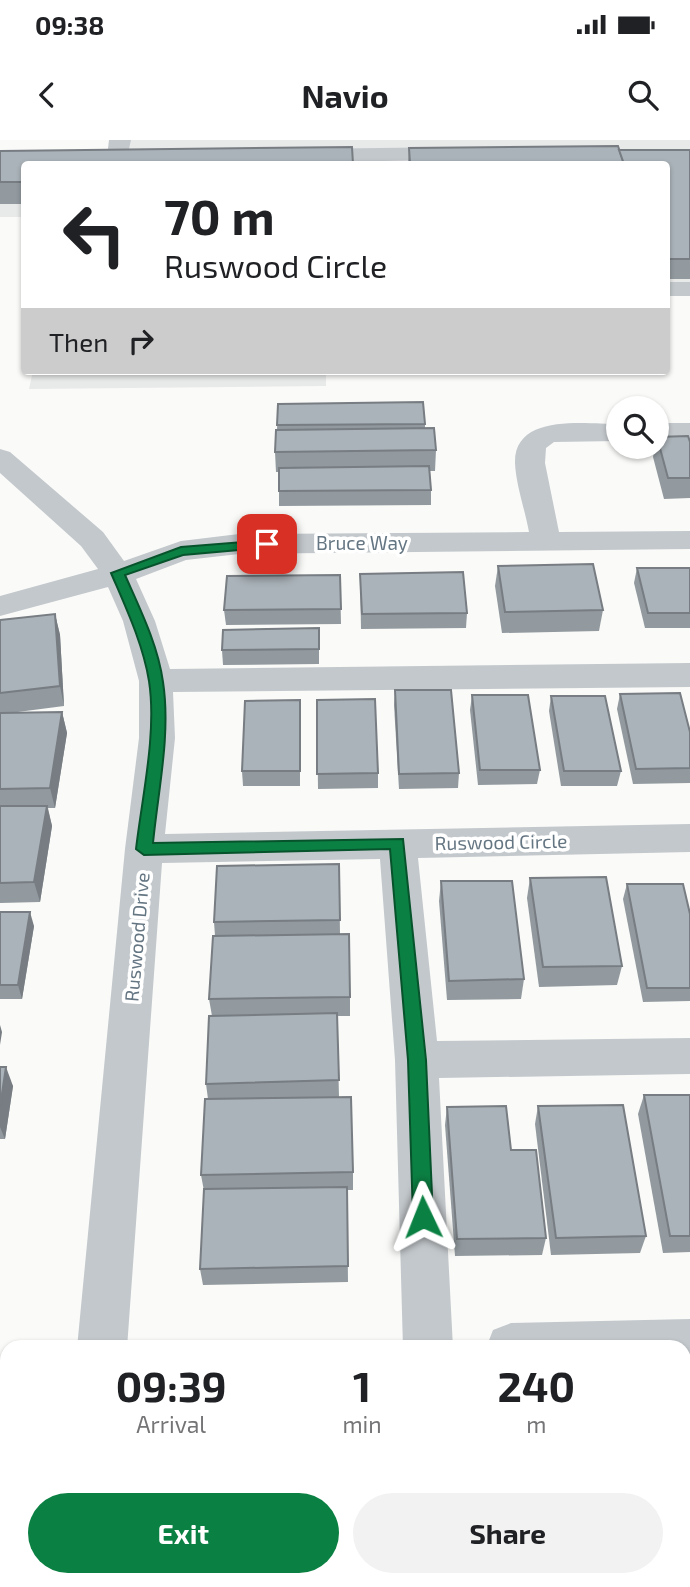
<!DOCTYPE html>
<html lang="en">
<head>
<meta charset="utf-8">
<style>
	body { margin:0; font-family:"Exo 2",sans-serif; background:#f2f2f2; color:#202124; height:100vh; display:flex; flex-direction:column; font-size:26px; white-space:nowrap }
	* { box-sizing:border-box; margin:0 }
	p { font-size:23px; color:#757577 }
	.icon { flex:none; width:38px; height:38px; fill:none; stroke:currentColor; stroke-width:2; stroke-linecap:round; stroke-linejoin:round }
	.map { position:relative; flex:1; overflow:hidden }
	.drawer { position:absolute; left:0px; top:1200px; width:691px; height:247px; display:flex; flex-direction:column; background:#fff; border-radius:21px 21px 0 0; box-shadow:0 2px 5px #0004 }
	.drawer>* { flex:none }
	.banner { position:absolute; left:21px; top:21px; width:649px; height:214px; border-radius:7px; box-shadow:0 2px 5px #0004; background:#fff; color:#202124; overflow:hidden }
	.controls { position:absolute; left:606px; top:256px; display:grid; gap:14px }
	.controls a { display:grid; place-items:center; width:63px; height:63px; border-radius:50%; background:#fff; box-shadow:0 2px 5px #0004; font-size:35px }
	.pin { position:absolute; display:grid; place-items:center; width:60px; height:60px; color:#fff; margin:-30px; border-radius:14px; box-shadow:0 4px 10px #0006 }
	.me { position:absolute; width:77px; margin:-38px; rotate:358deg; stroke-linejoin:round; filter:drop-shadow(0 0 5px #0008) }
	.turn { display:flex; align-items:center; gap:24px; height:147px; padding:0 28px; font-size:32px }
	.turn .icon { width:91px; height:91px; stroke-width:2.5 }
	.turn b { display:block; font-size:49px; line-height:60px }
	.then { display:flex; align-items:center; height:66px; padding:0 28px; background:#0003; gap:14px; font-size:26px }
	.eta { display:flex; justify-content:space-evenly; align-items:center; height:119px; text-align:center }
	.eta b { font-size:42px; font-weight:700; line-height:49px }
	.cta { display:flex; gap:14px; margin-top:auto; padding:14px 28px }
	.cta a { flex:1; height:80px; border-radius:42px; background:#0b8043; color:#fff; font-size:28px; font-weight:700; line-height:80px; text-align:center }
	.cta a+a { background:#f2f2f2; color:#202124 }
	.status { display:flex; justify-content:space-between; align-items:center; height:49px; padding:0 35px; background:#fff; direction:ltr }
	.status svg { height:19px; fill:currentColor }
	header { display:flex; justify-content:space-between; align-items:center; height:91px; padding:0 28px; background:#fff; font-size:32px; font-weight:700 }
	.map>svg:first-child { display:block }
</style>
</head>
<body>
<div class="status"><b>09:38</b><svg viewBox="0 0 49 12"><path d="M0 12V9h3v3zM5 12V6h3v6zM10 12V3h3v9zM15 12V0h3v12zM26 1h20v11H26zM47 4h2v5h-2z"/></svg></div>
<header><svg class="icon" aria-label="back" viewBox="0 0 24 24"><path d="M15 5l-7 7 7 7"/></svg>Navio<svg class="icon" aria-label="search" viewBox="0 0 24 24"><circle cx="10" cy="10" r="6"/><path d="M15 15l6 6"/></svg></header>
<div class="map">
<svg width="690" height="1447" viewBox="0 0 690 1447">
	<rect width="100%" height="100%" fill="#fafaf8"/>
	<!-- built -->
	<g fill="#e8e9e9">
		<path d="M126,0H690V155H667V24H24V77H0V17L123,16Z"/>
		<path d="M33,231H326V246L29,249Z"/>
	</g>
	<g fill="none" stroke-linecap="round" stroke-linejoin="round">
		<!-- minor -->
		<g fill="#c3c8cc" fill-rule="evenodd">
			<path d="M109,0H131L126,22H110L107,17Z"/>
			<path d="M460,7L468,9L471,14L468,19L300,23L292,21L289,16L292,11L300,9Z"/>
			<rect x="667" y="142" width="23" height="14"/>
			<path d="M656,283H690V299L656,300Z"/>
			<path d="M618,284V301L554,302L546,308L545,323L559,392L690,391V409L239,414L186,420L136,439L155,481L170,529L690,523V547L173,552L175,598L165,694L690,684V712L418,718L437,901L690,898V934L439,938L453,1208H403L395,920L380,719L162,723L127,1208H77L125,709L139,598V541L123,481L108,447L0,476V456L98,429L81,406L0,333V309L10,312L103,392L124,421L181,401L239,394L529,392C525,370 516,345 515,323C514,273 585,284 618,284Z"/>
			<path d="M690,1179V1229H684V1208H486L493,1190L511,1183Z"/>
			<path d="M46,1440H102L101,1447H45Z"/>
		</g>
	</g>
	<!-- wall -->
	<g fill="#929a9f">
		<path d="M409,8L619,10H690V139H667V24H408Z"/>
		<path d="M0,11L24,24V64H0Z"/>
		<path d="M278,264L425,284V288L436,310L435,331H430L431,350V365L279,366V332H276L275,312L277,290Z"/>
		<path d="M657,297L690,302V358L664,359L653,317L655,306H656Z"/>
		<path d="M498,426L603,470L599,491L502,493L495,446Z"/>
		<path d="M637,428H690V488H645L634,443Z"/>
		<path d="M360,434L467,473L466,488L361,489Z"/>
		<path d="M340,435L341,484L226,485L224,470Z"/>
		<path d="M55,474L60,495L64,566L10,573L62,572L67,593L55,668H48L52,686L40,762L0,763V480Z"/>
		<path d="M319,488V524L223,525L222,510Z"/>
		<path d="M395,550L459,633L458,648L399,649L394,565Z"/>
		<path d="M620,554L690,592V643L633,644L617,569Z"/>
		<path d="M472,555L540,630L537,644L478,645L470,570Z"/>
		<path d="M551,556L621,631L617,646H561L549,571Z"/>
		<path d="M300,560V646H243L242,631Z"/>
		<path d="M317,560L378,633V648L318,649Z"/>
		<path d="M339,724L340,794L350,857V876H337L339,957L353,1032V1050H347L348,1142L203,1145L200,1129L204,1051L201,1035L208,959L206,944L212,876L209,859L215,796L214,782Z"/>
		<path d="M530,738L622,826L617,845L539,847L527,758Z"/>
		<path d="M441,741L524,839L521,859L447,860L439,761Z"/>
		<path d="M627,744L690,774V861L643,862L623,759Z"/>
		<path d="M0,772L34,786L22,859H0Z"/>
		<path d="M0,927L13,946L5,999H0Z"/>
		<path d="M644,955H690V1112L663,1113L638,974Z"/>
		<path d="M538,966L646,1096L640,1113L551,1115L535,984Z"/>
		<path d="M447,967L546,1098L542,1115L455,1116L445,985Z"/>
		<path d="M684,1287H690V1447H686L684,1439Z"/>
		<rect x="320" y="1440" width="102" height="7"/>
		<path d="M437,1440H544L545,1447H437Z"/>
		<path d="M558,1440H671L672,1447H558Z"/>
	</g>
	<!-- shaded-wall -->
	<g fill="#777d82">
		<path d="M55,474L60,495L64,566L60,546Z"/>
		<path d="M62,572L67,593L55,668L50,648Z"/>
		<path d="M47,666L52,686L40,762L34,742Z"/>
		<path d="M30,772L34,786L22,859L18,845Z"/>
		<path d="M0,885L2,892L0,905Z"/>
		<path d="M6,927L13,946L5,999L0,987V967Z"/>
	</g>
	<!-- building -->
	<g fill="#aab3b9" stroke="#777d82" stroke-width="2">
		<path d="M618,6L624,24H410L409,8Z"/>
		<path d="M352,7L353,24H24V42H0V11Z"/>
		<path d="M619,10H690V119H667V24H624Z"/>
		<path d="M423,262L425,284L277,285L278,264Z"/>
		<path d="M434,288L436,310L275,312L276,290Z"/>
		<path d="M688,296L690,302V338H668L657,297Z"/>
		<path d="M429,326L431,350L279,351V328Z"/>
		<path d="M593,424L603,470L505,472L498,426Z"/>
		<path d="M637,428H690V473H648Z"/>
		<path d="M463,432L467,473L362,474L360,434Z"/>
		<path d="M340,435L341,469L224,470L227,436Z"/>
		<path d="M55,474L60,546L0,553V480Z"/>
		<path d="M319,488V509L222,510L223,490Z"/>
		<path d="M395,550H451L459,633L399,634Z"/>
		<path d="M680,553L690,592V628L636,629L620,554Z"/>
		<path d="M472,555H528L540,630H480Z"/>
		<path d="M551,556H605L621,631H564Z"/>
		<path d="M375,559L378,633L317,634V560Z"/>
		<path d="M300,560V631H242L245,561Z"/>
		<path d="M62,572L50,648L0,649V573Z"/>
		<path d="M0,666H47L34,742L0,743Z"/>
		<path d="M339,724L340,780L214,782L217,726Z"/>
		<path d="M606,737L622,826L543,827L530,738Z"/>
		<path d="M441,741H512L524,839L449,841Z"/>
		<path d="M627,744H683L690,774V848H647Z"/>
		<path d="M0,772H30L18,845H0Z"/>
		<path d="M349,794L350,857L209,859L213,796Z"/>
		<path d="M337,873L339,940L206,944L209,876Z"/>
		<path d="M0,927H6L0,967Z"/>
		<path d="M644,955H690V1096H670Z"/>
		<path d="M351,957L353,1032L201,1035L205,959Z"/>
		<path d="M623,965L646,1096L556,1098L538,966Z"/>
		<path d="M506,966L511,1010H536L546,1098L457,1099L447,967Z"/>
		<path d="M347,1047L348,1126L200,1129L204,1049Z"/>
		<path d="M684,1287H690V1410L684,1375Z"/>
		<rect x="193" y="1440" width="107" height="7"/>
		<rect x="358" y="1440" width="64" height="7"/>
		<path d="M440,1440H544L545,1447H440Z"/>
		<path d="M564,1440H671L672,1447H565Z"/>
	</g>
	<!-- route -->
	<path fill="#0b8043" stroke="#07532c" stroke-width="2" d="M267,400L272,401V407L183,415L125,435C140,469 158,505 163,542C171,594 158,651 153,703L403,699L426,920L433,1077L430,1083L423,1086L416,1083L413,1077L408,920L390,709L144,715L136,709C142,657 157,593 149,541C143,504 126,468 111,433L181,407Z"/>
	<g text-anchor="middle" stroke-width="7" stroke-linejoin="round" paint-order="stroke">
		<!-- street labels -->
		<g font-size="19" fill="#657683" stroke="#fff">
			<text x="362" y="410">Bruce Way</text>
			<text transform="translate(501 702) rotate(-1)" y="7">Ruswood Circle</text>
			<text transform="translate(137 797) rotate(-85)" y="7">Ruswood Drive</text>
		</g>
	</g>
</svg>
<div class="controls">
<a><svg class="icon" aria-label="search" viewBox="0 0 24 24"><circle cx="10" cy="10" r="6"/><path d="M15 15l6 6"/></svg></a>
</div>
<div class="pin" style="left:267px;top:404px;background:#d93025"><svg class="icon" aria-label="arrive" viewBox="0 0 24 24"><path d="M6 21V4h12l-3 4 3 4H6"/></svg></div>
<svg class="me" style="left:423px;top:1077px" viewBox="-20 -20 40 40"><path d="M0-17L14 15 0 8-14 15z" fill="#0b8043" stroke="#fff" stroke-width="4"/></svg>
<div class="banner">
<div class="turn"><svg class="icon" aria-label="left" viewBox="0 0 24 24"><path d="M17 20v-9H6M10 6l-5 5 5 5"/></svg><div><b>70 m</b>Ruswood Circle</div></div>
<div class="then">Then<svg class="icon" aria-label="right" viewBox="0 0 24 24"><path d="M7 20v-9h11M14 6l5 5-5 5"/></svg></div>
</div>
<section class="drawer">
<div class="eta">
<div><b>09:39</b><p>Arrival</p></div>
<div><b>1</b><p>min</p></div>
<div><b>240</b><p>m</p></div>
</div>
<div class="cta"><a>Exit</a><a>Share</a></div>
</section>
</div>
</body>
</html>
